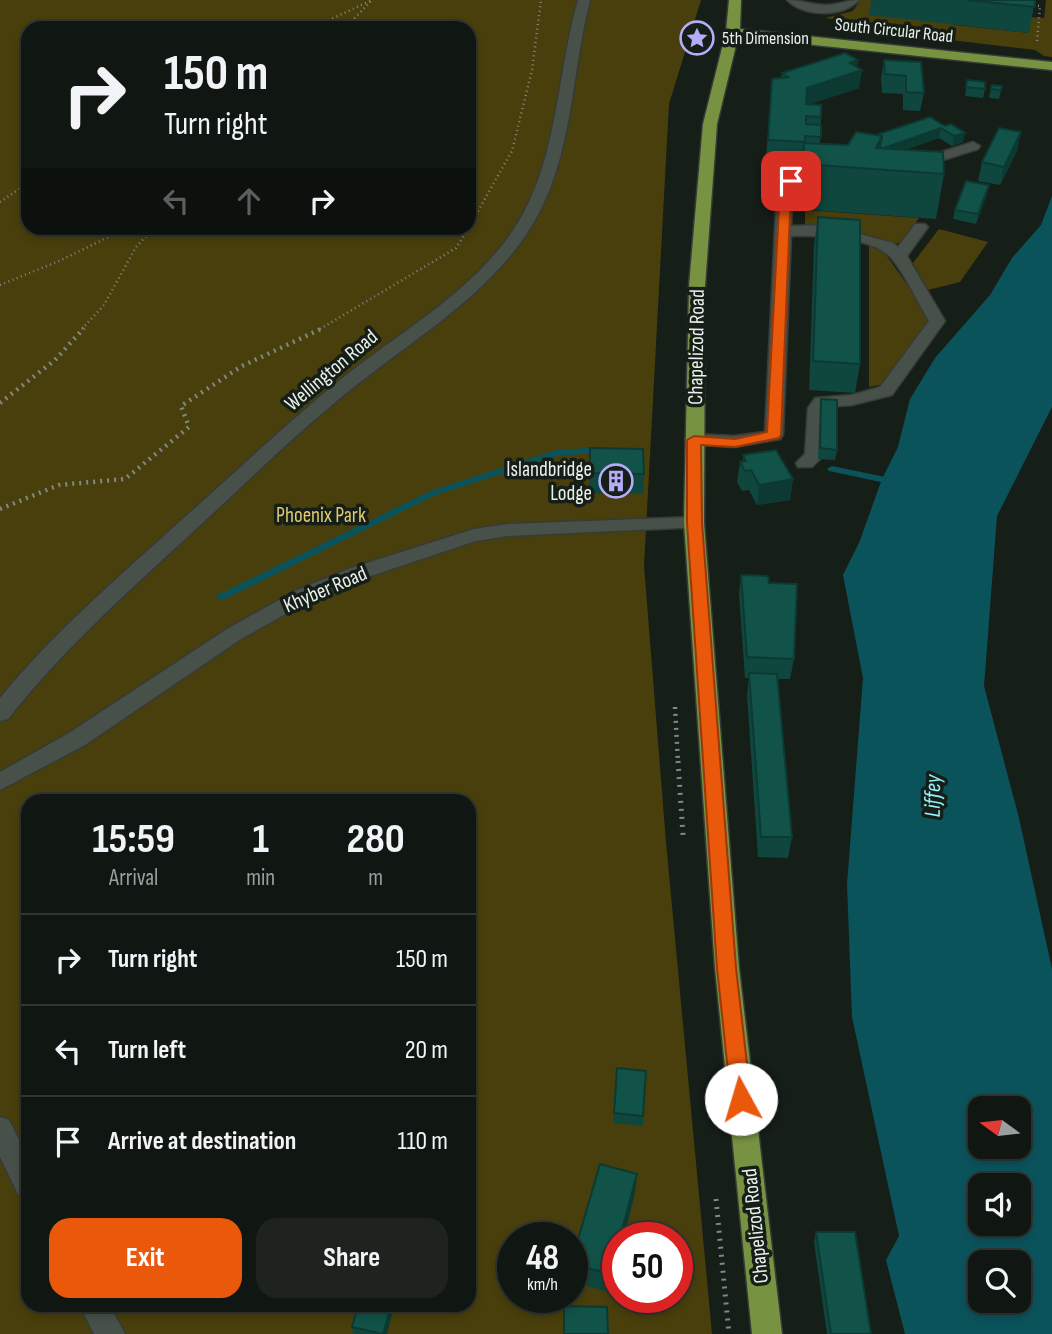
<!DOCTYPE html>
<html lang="en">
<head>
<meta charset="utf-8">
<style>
	body { margin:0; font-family:"Sofia Sans Condensed",sans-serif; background:#1e2320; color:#f1f3f6; height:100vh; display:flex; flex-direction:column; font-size:26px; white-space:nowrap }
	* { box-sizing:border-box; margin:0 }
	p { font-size:23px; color:#9c9f9f }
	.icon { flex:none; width:38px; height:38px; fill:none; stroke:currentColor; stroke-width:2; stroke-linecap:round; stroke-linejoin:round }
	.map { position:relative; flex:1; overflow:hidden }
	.details { position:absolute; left:21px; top:794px; width:455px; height:518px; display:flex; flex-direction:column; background:#101612; border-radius:21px; box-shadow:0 4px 10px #0003,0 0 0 2px #303532 }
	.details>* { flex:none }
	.banner { position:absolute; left:21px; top:21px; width:455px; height:214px; border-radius:21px; box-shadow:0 4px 10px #0003,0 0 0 2px #303532; background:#101612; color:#f1f3f6; overflow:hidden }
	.needle { width:46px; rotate:285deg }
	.fabs { position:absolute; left:968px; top:1096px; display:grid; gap:14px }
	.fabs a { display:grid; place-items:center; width:63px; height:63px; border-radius:14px; background:#101612; box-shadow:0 4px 10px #0003,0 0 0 2px #303532; font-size:35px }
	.speed { position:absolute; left:497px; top:1222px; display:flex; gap:14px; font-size:35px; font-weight:700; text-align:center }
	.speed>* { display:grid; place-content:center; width:91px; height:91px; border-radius:50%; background:#101612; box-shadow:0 4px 10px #0003,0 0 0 2px #303532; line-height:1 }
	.speed small { font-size:18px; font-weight:400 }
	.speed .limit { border:10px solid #d22; background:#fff; color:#111 }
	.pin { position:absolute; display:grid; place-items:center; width:60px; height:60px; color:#fff; margin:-30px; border-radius:14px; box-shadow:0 4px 10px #0006 }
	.me { position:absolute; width:77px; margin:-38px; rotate:354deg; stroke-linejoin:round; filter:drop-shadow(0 0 5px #0008) }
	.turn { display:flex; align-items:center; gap:24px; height:147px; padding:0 28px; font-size:32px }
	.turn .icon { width:91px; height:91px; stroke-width:2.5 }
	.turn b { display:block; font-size:49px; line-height:60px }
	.lanes { display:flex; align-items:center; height:66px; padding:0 28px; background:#0003; justify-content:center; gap:35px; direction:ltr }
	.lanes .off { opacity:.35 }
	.eta { display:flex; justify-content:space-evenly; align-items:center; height:119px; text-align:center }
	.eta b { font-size:42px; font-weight:700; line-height:49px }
	.cta { display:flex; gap:14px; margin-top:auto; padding:14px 28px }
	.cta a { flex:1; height:80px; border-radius:21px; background:#ea580c; color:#fff; font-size:28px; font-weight:700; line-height:80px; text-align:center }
	.cta a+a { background:#1e2320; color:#f1f3f6 }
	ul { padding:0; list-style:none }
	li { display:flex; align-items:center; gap:21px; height:91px; padding:0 28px; border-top:2px solid #303532 }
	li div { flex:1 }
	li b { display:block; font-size:26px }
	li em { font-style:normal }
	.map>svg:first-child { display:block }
</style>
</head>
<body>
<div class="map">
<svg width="1052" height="1334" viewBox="0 0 1052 1334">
	<rect width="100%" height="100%" fill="#161e18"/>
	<!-- green -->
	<g fill="#493f0c" fill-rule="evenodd">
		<path d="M0,0H701L669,104L644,566L666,842L712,1334H0ZM28,28H469V228H28ZM28,802H469V1306H28ZM513,1237H572V1297H513ZM618,1237H677V1297H618Z"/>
		<path d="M860,0H873L955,25L1029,33L1030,17L1044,18L1046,0H1052V57L1044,56L1035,50L925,37L864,23L825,18L853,11Z"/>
		<path d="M805,210L919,218L901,242L895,244L860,233L805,225Z"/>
		<path d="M939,229L988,242L960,282L928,290L913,263Z"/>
		<path d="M869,245L880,246L932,320L884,384L869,387Z"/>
	</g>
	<!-- water -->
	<path fill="#0b535b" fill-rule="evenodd" d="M1052,196V407L997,516L984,686L1019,818L1052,969V1334H905L886,1260L899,1236L852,1017L847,884L863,678L843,575L859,543L882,479L898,447L910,399L935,358L990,295L1012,258L1041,225ZM980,1108H1018V1146H980ZM980,1185H1018V1223H980ZM980,1262H1018V1300H980Z"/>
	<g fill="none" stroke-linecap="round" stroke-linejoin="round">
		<!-- stream -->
		<g fill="#0b535b" fill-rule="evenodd">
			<path d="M604,447L607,448L609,450L607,452L557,456L436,495L225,599L221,600L216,597L217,595L430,491L556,450Z"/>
			<path d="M832,466L895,479L900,482L895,485L829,471L827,469Z"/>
		</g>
		<defs>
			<g id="minor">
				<path d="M578,0H590C572,70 573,150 538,215C494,296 407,342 338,400C289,440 244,485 197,528C131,589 64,648 8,719L0,721V698C55,631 121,575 185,517C237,471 286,424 340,380C403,329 482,288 523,214C558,150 558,70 578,0Z"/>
				<path d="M787,0C801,0 812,5 826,5C838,5 847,0 859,0C842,18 804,17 787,0Z"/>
				<path d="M973,142L980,146L978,149L915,169L908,165L910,162Z"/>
				<path d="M828,168L833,169L835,172L833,175L809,179L793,190L791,226L825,225L893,243L898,247L915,224H925L928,227L907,256L945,321L892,395L852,405L827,407L823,456L812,467H798L796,463L805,454L808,408L815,398L852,395L880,387L929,321C917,301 907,278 893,260C876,237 817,235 791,236L783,435L780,439L734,447L688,444L685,440L688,436L694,434L734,436L765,432L777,189L793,175Z"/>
				<path d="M694,517L701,519L704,523L701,527L508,536L476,541L365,578L311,600L241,639L85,745L0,790V772L69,733L227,629L297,590L351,568L474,529L508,524Z"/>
				<path d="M0,1117L9,1120L28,1157V1198L18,1194L0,1157Z"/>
				<path d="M80,1306H110L125,1334H94Z"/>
			</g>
			<path id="major" d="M729,0H741L740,29L1052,62V70L738,37L717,124L705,286L704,523L739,968L782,1334H752L715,968L684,523L689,286L703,124L726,32Z"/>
		</defs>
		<!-- minor casing -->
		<use href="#minor" stroke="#363b37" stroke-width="3"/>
		<!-- major casing -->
		<use href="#major" stroke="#363b37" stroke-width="3"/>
		<!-- path-far2 -->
		<g stroke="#818883" stroke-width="2.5" stroke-dasharray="1 3.5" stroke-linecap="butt">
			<path d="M1029,5L1040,6L1037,42"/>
			<path d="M312,28L372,0"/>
			<path d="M345,28L371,1"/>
			<path d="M0,202L28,183"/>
			<path d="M469,227L512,151L532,70L541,0"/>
			<path d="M0,285L59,261L127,228"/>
			<path d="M82,329L104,305L136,247L154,228"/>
			<path d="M320,329L456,248L469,228"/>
		</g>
		<!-- path-far1 -->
		<g stroke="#818883" stroke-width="4.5" stroke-dasharray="2 5" stroke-linecap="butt">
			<path d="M0,403L55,360L84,328"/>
			<path d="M0,509L59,485L125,479L189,427L181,406L242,366L323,328"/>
			<path d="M675,707L678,763"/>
		</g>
		<!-- path -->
		<g stroke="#818883" stroke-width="5" stroke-dasharray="2 6" stroke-linecap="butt">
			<path d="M678,761L683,835"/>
			<path d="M716,1199L729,1334"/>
		</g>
		<!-- minor -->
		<use href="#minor" fill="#475049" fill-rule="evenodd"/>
		<!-- major -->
		<use href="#major" fill="#779342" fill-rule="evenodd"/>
	</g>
	<!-- wall -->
	<g fill="#0f473e">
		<path d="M871,0H1035L1029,33L869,15Z"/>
		<path d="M858,60L857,67L859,88L809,104L821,117L820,144L848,145L930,117L963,142L952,146L939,138L905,150L944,174L936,219L797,209L798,188L802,161L766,158L772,79L781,78L782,73Z"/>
		<path d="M884,60L921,62L924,93L920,111L903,110V94L882,93L881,78Z"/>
		<path d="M967,80L985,89L983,98L965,96Z"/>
		<path d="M992,85L1002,86L999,99L989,98Z"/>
		<path d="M1017,151L1000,185L978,181L982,162Z"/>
		<path d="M989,185L987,194L976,224L953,219L955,210Z"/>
		<path d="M818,217L860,364L855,393L809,390L814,245Z"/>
		<path d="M821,399L837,450L835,460L818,459L820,409Z"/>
		<path d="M590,448L644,474L643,494H589Z"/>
		<path d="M743,455L793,479L790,500L757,505L749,490L742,491L737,482L740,462L743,461Z"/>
		<path d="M741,575L769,583L794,659L790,679H777L792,837L788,858L758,857L747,694L749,678H745L739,595Z"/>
		<path d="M617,1068L646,1071L643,1126L613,1123Z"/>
		<path d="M637,1174L635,1193L609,1292L572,1282V1260Z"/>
		<path d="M816,1232L871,1334H827L814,1242Z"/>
		<path d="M394,1306L387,1334H353L352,1327Z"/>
		<path d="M422,1306H457L455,1312Z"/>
	</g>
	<!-- shaded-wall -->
	<g fill="#0c3a32">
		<path d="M858,60L856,72L862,70L859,88L805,106L807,88L850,63Z"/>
		<path d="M941,128L939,138L879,159L876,148L882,136Z"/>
		<path d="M1021,132L1017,151L1000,185L1004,167Z"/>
		<path d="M965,133L963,142L952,146L954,136Z"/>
		<path d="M989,185L987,194L976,224L978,214Z"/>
		<path d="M793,479L790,500L757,505L759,485Z"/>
		<path d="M637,1174L635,1193L624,1237H620Z"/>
		<path d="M474,1206L475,1225L469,1251V1229Z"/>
		<path d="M618,1247V1259L609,1292L610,1274Z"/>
		<path d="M391,1306H394L387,1334H383Z"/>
	</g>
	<!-- building -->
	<g fill="#115348" stroke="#0c3a32" stroke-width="2">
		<path d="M967,0H1035V7Z"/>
		<path d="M845,53L858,60L850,63L862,70L807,88L806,104L821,105V117L806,116V124L821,125V137L805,136V142L768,140L772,79L788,77L782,73Z"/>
		<path d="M884,60L921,62L924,93L906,92V76L885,74Z"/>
		<path d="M967,80L985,82V89L966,87Z"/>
		<path d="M992,85L1002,86L1001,90L991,89Z"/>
		<path d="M930,117L945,126L951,124L965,133L954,136L941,128L884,148H880L882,136L876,135Z"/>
		<path d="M999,128L1021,132L1004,167L982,162Z"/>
		<path d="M856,132L882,136L876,148L943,152L944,174L803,164L804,143L848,145Z"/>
		<path d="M966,181L989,185L978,214L955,210Z"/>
		<path d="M818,217L860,220V364L813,361Z"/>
		<path d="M821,399L837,400V450L820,448Z"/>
		<path d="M590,448L643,449L644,474L590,473Z"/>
		<path d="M776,450L793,479L759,485L751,470L745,471L740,462L746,461L743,455Z"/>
		<path d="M741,575L768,576L769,583L797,584L794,659L747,657Z"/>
		<path d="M749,673L777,674L792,837H761Z"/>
		<path d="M617,1068L646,1071L643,1116L614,1113Z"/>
		<path d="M600,1164L637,1174L620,1237H618V1247L610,1274L572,1264V1260Z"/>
		<path d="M469,1205L474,1206L469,1229Z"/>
		<path d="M816,1232H855L871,1334H831Z"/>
		<path d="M358,1306H391L383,1334L352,1327Z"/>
		<path d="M564,1306L607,1307L608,1334H564Z"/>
	</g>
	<!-- route -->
	<path fill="#ea580c" stroke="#983908" stroke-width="2" d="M791,177L797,181L791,189L781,435L779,438L735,447L701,445L702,523L736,968L751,1099L748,1105L741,1108L734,1105L731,1099L717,968L687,523V440L694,436L735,439L767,432L780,189L787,178Z"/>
	<!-- icons -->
	<defs>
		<symbol id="sight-ring" viewBox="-11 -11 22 22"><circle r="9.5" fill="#161e18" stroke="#b4acf9" stroke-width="1.5"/><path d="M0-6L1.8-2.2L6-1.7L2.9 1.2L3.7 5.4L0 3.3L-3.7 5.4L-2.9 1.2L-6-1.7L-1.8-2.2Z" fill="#b4acf9"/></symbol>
		<symbol id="building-ring" viewBox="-11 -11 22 22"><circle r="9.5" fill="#161e18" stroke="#b4acf9" stroke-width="1.5"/><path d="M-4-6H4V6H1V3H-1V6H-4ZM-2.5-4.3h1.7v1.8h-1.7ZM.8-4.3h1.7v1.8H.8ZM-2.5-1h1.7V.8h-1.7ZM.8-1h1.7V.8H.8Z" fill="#b4acf9"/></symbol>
	</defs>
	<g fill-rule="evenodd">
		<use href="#sight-ring" x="678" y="19" width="38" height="38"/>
		<use href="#building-ring" x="597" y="462" width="38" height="38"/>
	</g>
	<g text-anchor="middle" stroke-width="7" stroke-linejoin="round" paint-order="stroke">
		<!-- far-street labels -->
		<g font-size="18" fill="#eaf0eb" stroke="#161e18">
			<text transform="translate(894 30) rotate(6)" y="6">South Circular Road</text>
		</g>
		<!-- far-poi labels -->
		<g font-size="18" fill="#eaf0eb" stroke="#161e18" text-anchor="start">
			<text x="722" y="44">5th Dimension</text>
		</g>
		<!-- street labels -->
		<g font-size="21" fill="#eaf0eb" stroke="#161e18">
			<text transform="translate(696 347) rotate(-89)" y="7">Chapelizod Road</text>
			<text transform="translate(331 370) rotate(-40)" y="7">Wellington Road</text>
			<text transform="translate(325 589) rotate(-23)" y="7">Khyber Road</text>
			<text transform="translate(755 1226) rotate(-96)" y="7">Chapelizod Road</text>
		</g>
		<!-- poi labels -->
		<g font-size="21" fill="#eaf0eb" stroke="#161e18" text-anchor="end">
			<text x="592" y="476">Islandbridge<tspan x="592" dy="24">Lodge</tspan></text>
		</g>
		<!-- park labels -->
		<g font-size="21" fill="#decb72" stroke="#161e18">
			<text x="321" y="522">Phoenix Park</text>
		</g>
		<!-- water labels -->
		<g font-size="23" font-style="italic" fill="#93f0fc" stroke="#161e18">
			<text transform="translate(932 796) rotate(-89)" y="8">Liffey</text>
		</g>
	</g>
</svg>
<div class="fabs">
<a><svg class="needle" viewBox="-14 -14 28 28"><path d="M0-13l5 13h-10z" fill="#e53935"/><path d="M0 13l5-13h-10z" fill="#9c9f9f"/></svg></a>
<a><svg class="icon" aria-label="sound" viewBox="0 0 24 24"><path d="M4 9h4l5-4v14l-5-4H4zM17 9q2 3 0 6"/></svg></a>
<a><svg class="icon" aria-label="search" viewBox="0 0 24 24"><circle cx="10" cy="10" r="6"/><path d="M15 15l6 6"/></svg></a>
</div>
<div class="speed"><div>48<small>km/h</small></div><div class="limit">50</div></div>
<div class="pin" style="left:791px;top:181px;background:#d93025"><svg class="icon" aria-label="arrive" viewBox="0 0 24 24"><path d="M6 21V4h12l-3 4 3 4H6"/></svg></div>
<svg class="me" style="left:741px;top:1099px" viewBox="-20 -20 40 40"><circle r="19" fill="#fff"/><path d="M0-13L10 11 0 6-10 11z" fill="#ea580c"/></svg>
<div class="banner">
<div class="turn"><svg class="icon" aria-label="right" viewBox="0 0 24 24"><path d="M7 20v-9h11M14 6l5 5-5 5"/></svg><div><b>150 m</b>Turn right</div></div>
<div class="lanes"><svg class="icon off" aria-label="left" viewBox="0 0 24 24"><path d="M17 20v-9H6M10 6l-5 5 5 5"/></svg><svg class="icon off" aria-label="ahead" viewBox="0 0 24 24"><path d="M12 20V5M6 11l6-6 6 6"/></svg><svg class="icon" aria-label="right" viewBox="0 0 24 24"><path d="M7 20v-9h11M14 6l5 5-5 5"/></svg></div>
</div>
<section class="details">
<div class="eta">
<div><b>15:59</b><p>Arrival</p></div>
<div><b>1</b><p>min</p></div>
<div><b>280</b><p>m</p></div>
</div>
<ul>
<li><svg class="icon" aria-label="right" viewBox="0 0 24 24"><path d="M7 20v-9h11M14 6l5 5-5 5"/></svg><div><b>Turn right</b></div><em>150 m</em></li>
<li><svg class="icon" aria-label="left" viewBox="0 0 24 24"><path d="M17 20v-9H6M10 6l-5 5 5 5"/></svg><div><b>Turn left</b></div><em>20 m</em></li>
<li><svg class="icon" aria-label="arrive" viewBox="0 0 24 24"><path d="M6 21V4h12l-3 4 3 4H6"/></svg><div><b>Arrive at destination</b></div><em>110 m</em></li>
</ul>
<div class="cta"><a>Exit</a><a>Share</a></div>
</section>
</div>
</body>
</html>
